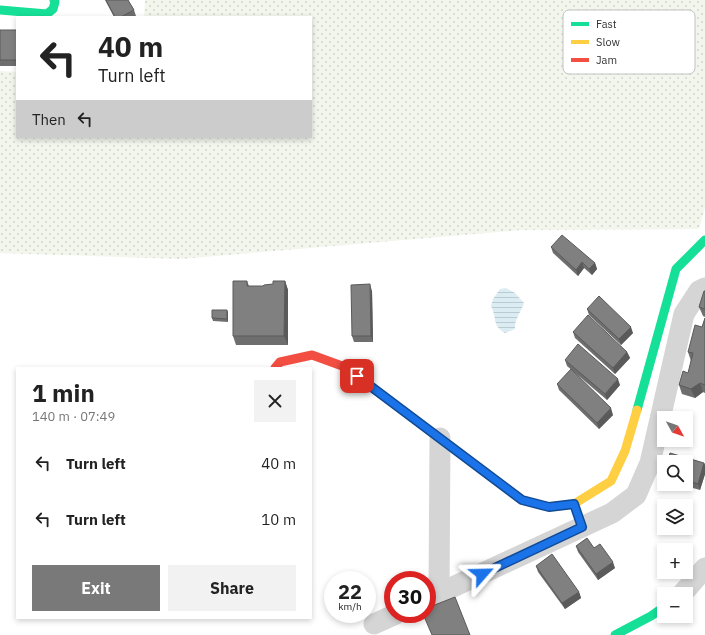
<!DOCTYPE html>
<html lang="en">
<head>
<meta charset="utf-8">
<style>
	body { margin:0; font-family:"IBM Plex Sans",sans-serif; background:#f2f2f2; color:#222; height:100vh; display:flex; flex-direction:column; font-size:15px; white-space:nowrap }
	* { box-sizing:border-box; margin:0 }
	p { font-size:13px; color:#767676 }
	.icon { flex:none; width:22px; height:22px; fill:none; stroke:currentColor; stroke-width:2; stroke-linecap:round; stroke-linejoin:round }
	.map { position:relative; flex:1; overflow:hidden }
	.side { position:absolute; left:16px; top:367px; width:296px; height:252px; display:flex; flex-direction:column; background:#fff; border-radius:0px; box-shadow:0 2px 6px #0003 }
	.side>* { flex:none }
	.guide { position:absolute; left:16px; top:16px; width:296px; height:122px; border-radius:0px; box-shadow:0 2px 6px #0003; background:#fff; color:#222; overflow:hidden }
	.needle { width:26px; rotate:130deg }
	.fabs { position:absolute; left:657px; top:411px; display:grid; gap:8px }
	.fabs a { display:grid; place-items:center; width:36px; height:36px; border-radius:0px; background:#fff; box-shadow:0 2px 6px #0003; font-size:20px }
	.speed { position:absolute; left:324px; top:571px; display:flex; gap:8px; font-size:20px; font-weight:700; text-align:center }
	.speed>* { display:grid; place-content:center; width:52px; height:52px; border-radius:50%; background:#fff; box-shadow:0 2px 6px #0003; line-height:1 }
	.speed small { font-size:10px; font-weight:400 }
	.speed .limit { border:6px solid #d22; background:#fff; color:#111 }
	.pin { position:absolute; display:grid; place-items:center; width:34px; height:34px; color:#fff; margin:-17px; border-radius:8px; box-shadow:0 2px 6px #0006 }
	.me { position:absolute; width:44px; margin:-22px; rotate:65deg; stroke-linejoin:round; filter:drop-shadow(0 0 3px #0008) }
	.turn { display:flex; align-items:center; gap:14px; height:84px; padding:0 16px; font-size:18px }
	.turn .icon { width:52px; height:52px; stroke-width:2.5 }
	.turn b { display:block; font-size:28px; line-height:34px }
	.then { display:flex; align-items:center; height:38px; padding:0 16px; background:#0003; gap:8px; font-size:15px }
	.round { display:grid; place-items:center; flex:none; width:42px; height:42px; border-radius:0px; background:#f2f2f2 }
	.head { display:flex; align-items:center; justify-content:space-between; height:68px; padding:0 16px }
	h1 { font-size:24px; font-weight:800; line-height:30px }
	.cta { display:flex; gap:8px; margin-top:auto; padding:8px 16px }
	.cta a { flex:1; height:46px; border-radius:0px; background:#797979; color:#fff; font-size:16px; font-weight:800; line-height:46px; text-align:center }
	.cta a+a { background:#f2f2f2; color:#222 }
	ul { padding:0; list-style:none }
	li { display:flex; align-items:center; gap:12px; height:56px; padding:0 16px }
	li div { flex:1 }
	li b { display:block; font-size:15px }
	li em { font-style:normal }
	.map>svg:first-child { display:block }
</style>
</head>
<body>
<div class="map">
<svg width="705" height="635" viewBox="0 0 705 635">
	<defs>
		<pattern id="grass-dots" width="8" height="8" patternUnits="userSpaceOnUse"><rect width="8" height="8" fill="#f3f6ed"/><path d="M2 2h.1M6 6h.1" fill="none" stroke="#d1d3cc" stroke-width="1.8" stroke-linecap="round"/></pattern>
		<pattern id="water-rules" width="6" height="5" patternUnits="userSpaceOnUse"><rect width="6" height="5" fill="#dbecf3"/><path d="M0 2.5h6" fill="none" stroke="#bccbd1"/></pattern>
	</defs>
	<rect width="100%" height="100%" fill="#fff"/>
	<!-- grass -->
	<path fill="url(#grass-dots)" d="M145,0H705V208L699,229L522,230L181,259L0,253V71L17,72V137H311V17H144Z"/>
	<!-- water -->
	<path fill="url(#water-rules)" d="M506,288L515,293L524,303C521,312 514,320 515,329L505,333C492,326 497,318 491,306L493,299L500,289Z"/>
	<g fill="none" stroke-linecap="round" stroke-linejoin="round">
		<!-- street -->
		<g stroke="#d5d5d5" stroke-width="21">
			<path d="M439,594L440,438"/>
			<path d="M682,594L705,568"/>
			<path d="M427,599L612,513L636,495L650,463L684,314L699,291L705,288"/>
			<path d="M374,624L396,614"/>
		</g>
		<!-- fast -->
		<g stroke="#16e098" stroke-width="9">
			<path d="M0,10L47,14L53,9L55,2L54,0"/>
			<path d="M637,410L676,269L705,240"/>
			<path d="M615,635L651,616L664,607"/>
		</g>
		<!-- slow -->
		<path stroke="#ffcf43" stroke-width="9" d="M390,401L522,500L549,507L574,504L611,481L625,451L637,410"/>
		<!-- jam -->
		<path stroke="#f24e42" stroke-width="9" d="M275,368L280,362L312,355L345,367L390,401"/>
	</g>
	<!-- wall -->
	<g fill="#6e6e6e">
		<path d="M105,0H128L134,10L136,16L135,17H114Z"/>
		<rect x="0" y="30" width="17" height="36"/>
		<path d="M551,247L595,263L597,269L592,275L584,268L578,276L553,253Z"/>
		<path d="M247,281L249,286H263L273,284L285,281L288,290V345H236L233,336Z"/>
		<path d="M372,291L373,342H354L352,336Z"/>
		<path d="M705,291V317L703,316L699,307Z"/>
		<path d="M587,309L633,333L621,345L589,315Z"/>
		<path d="M227,310L228,313V322L213,321L212,318Z"/>
		<path d="M705,318V393L703,392L695,398L682,394L679,385L688,373L691,361L688,352L702,327Z"/>
		<path d="M573,332L627,352L630,358L615,374L575,338Z"/>
		<path d="M565,360L620,385L607,400L567,366Z"/>
		<path d="M557,384L613,415L599,429L559,390Z"/>
		<path d="M686,462L704,463L705,465V474L700,490L679,484H686Z"/>
		<path d="M576,546L594,548L615,568L598,580L578,552Z"/>
		<path d="M536,566L579,592L581,598L565,609L538,572Z"/>
	</g>
	<!-- shaded-wall -->
	<g fill="#5a5a5a">
		<path d="M582,262L584,268L578,276L576,270Z"/>
		<path d="M595,263L597,269L592,275L589,269Z"/>
		<path d="M285,281L288,290V345L284,336Z"/>
		<path d="M370,284L372,291L373,342L371,336Z"/>
		<path d="M227,310L228,313V322L227,319Z"/>
		<path d="M631,327L633,333L621,345L619,339Z"/>
		<path d="M627,352L630,358L615,374L613,368Z"/>
		<path d="M618,379L620,385L607,400L605,394Z"/>
		<path d="M700,383L703,392L695,398L691,389Z"/>
		<path d="M611,408L613,415L599,429L597,423Z"/>
		<path d="M704,463L705,465V474L700,490L698,484Z"/>
		<path d="M613,562L615,568L598,580L596,574Z"/>
		<path d="M579,592L581,598L565,609L562,603Z"/>
	</g>
	<!-- building -->
	<g fill="#808080" stroke="#5a5a5a">
		<path d="M106,0H128L134,10L121,17H115Z"/>
		<rect x="0" y="30" width="17" height="30"/>
		<path d="M562,235L595,263L589,269L582,262L576,270L551,247Z"/>
		<path d="M233,281H247V286H263L264,285L273,284V281H285L284,336H233Z"/>
		<path d="M370,284L371,336H352L351,285Z"/>
		<path d="M704,291H705V309L699,307Z"/>
		<path d="M599,296L631,327L619,339L587,309Z"/>
		<path d="M212,310H227V319L212,318Z"/>
		<path d="M588,315L627,352L613,368L573,332Z"/>
		<path d="M705,318V385L700,383L691,389L679,385L683,371L688,373L693,353L688,352L695,325L702,327Z"/>
		<path d="M578,344L618,379L605,394L565,360Z"/>
		<path d="M571,369L611,408L597,423L557,384Z"/>
		<path d="M670,453L704,463L698,484L686,480V462H667Z"/>
		<path d="M587,538L594,548L600,544L613,562L596,574L576,546Z"/>
		<path d="M552,554L579,592L562,603L536,566Z"/>
		<path d="M455,597L470,635H432L423,614H427V608Z"/>
	</g>
	<g fill="none" stroke-linecap="round" stroke-linejoin="round">
		<defs>
			<path id="route" d="M357,376L522,500L549,507L574,504L582,527L482,574"/>
		</defs>
		<!-- route casing -->
		<use href="#route" stroke="#114b97" stroke-width="10"/>
		<!-- route -->
		<use href="#route" stroke="#1a73e8" stroke-width="7"/>
	</g>
	<!-- legend -->
	<rect x="563" y="10" width="132" height="64" rx="6" fill="#fff" stroke="#c1c1c1" stroke-width="1"/>
	<rect x="571" y="22" width="18" height="4" fill="#16e098"/>
	<rect x="571" y="40" width="18" height="4" fill="#ffcf43"/>
	<rect x="571" y="58" width="18" height="4" fill="#f24e42"/>
	<g font-size="11" fill="#313131">
		<text x="596" y="28">Fast</text>
		<text x="596" y="46">Slow</text>
		<text x="596" y="64">Jam</text>
	</g>
</svg>
<div class="fabs">
<a><svg class="needle" viewBox="-14 -14 28 28"><path d="M0-13l5 13h-10z" fill="#e53935"/><path d="M0 13l5-13h-10z" fill="#767676"/></svg></a>
<a><svg class="icon" aria-label="search" viewBox="0 0 24 24"><circle cx="10" cy="10" r="6"/><path d="M15 15l6 6"/></svg></a>
<a><svg class="icon" aria-label="layers" viewBox="0 0 24 24"><path d="M12 4l9 5-9 5-9-5zM3 14l9 5 9-5"/></svg></a>
<a>+</a>
<a>−</a>
</div>
<div class="speed"><div>22<small>km/h</small></div><div class="limit">30</div></div>
<div class="pin" style="left:357px;top:376px;background:#d93025"><svg class="icon" aria-label="arrive" viewBox="0 0 24 24"><path d="M6 21V4h12l-3 4 3 4H6"/></svg></div>
<svg class="me" style="left:482px;top:574px" viewBox="-20 -20 40 40"><path d="M0-17L14 15 0 8-14 15z" fill="#1a73e8" stroke="#fff" stroke-width="4"/></svg>
<div class="guide">
<div class="turn"><svg class="icon" aria-label="left" viewBox="0 0 24 24"><path d="M17 20v-9H6M10 6l-5 5 5 5"/></svg><div><b>40 m</b>Turn left</div></div>
<div class="then">Then<svg class="icon" aria-label="left" viewBox="0 0 24 24"><path d="M17 20v-9H6M10 6l-5 5 5 5"/></svg></div>
</div>
<section class="side">
<div class="head"><div><h1>1 min</h1><p>140 m · 07:49</p></div><a class="round"><svg class="icon" aria-label="close" viewBox="0 0 24 24"><path d="M6 6l12 12M18 6L6 18"/></svg></a></div>
<ul>
<li><svg class="icon" aria-label="left" viewBox="0 0 24 24"><path d="M17 20v-9H6M10 6l-5 5 5 5"/></svg><div><b>Turn left</b></div><em>40 m</em></li>
<li><svg class="icon" aria-label="left" viewBox="0 0 24 24"><path d="M17 20v-9H6M10 6l-5 5 5 5"/></svg><div><b>Turn left</b></div><em>10 m</em></li>
</ul>
<div class="cta"><a>Exit</a><a>Share</a></div>
</section>
</div>
</body>
</html>
